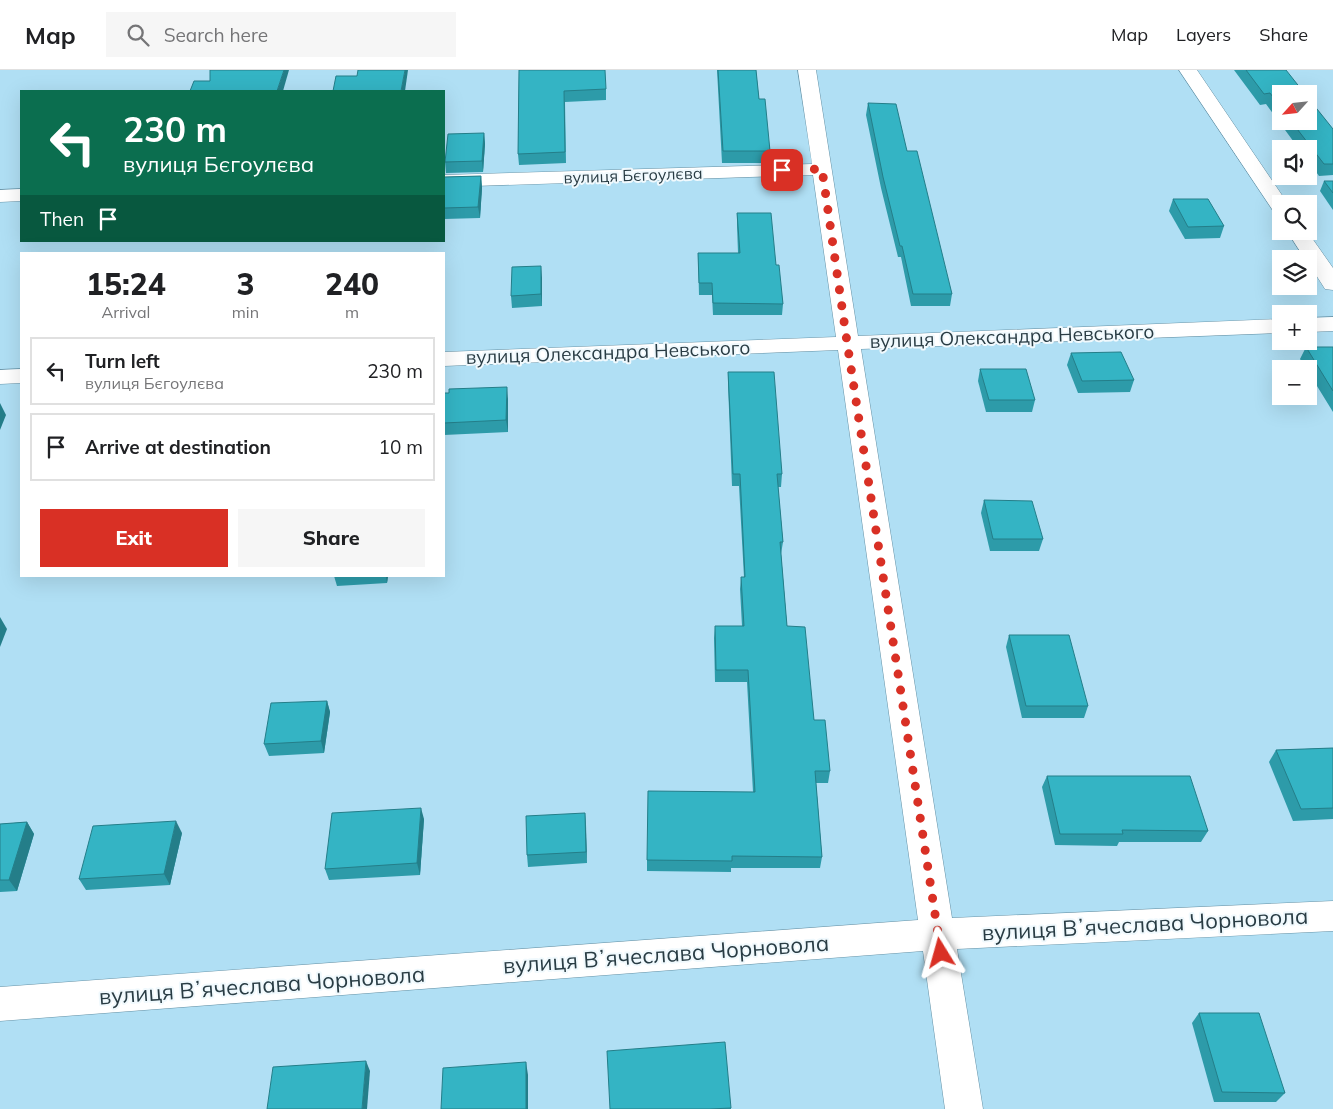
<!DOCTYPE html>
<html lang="en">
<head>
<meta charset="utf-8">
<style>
	body { margin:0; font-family:Mulish,sans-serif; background:#f6f6f6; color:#202124; height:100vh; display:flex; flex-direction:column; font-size:19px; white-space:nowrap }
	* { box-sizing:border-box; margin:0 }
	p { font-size:16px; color:#757577 }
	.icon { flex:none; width:28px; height:28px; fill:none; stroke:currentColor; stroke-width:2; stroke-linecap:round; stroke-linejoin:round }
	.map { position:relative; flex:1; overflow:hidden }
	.details { position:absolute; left:20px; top:182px; width:425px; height:325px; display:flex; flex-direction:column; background:#fff; border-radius:0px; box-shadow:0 5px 20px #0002 }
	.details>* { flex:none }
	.top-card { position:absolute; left:20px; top:20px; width:425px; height:152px; border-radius:0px; box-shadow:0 5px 20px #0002; background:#0b6e4f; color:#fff; overflow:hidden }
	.needle { width:32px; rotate:243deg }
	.buttons { position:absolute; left:1272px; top:15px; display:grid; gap:10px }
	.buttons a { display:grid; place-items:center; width:45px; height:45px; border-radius:0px; background:#fff; box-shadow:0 5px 20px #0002; font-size:25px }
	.pin { position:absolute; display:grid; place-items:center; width:42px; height:42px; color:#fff; margin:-21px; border-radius:10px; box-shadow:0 2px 8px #0006 }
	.me { position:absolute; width:55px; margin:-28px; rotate:352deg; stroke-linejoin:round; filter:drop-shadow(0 0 4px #0008) }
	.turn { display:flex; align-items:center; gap:18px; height:105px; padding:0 20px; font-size:22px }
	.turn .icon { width:65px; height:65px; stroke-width:2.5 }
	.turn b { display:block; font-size:35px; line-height:42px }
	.then { display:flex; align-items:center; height:48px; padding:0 20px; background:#0003; gap:10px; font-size:19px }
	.eta { display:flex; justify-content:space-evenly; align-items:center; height:85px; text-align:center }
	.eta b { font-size:30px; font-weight:800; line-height:35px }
	.action { display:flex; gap:10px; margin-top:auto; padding:10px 20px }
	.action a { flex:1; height:58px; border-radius:0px; background:#d93025; color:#fff; font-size:20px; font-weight:800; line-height:58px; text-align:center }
	.action a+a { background:#f6f6f6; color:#202124 }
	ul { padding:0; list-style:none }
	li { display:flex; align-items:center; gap:15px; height:68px; margin:0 10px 8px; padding:0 10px; border:2px solid #e0e0e0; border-radius:0px }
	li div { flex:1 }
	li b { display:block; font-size:19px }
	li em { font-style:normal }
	header { display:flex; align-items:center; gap:30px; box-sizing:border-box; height:70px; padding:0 25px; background:#fff; border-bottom:1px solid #e0e0e0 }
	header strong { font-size:24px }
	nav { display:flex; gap:28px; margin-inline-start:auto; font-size:18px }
	.search { width:350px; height:45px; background:#f6f6f6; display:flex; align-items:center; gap:12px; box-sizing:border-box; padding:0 18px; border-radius:0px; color:#757577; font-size:19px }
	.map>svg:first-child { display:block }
</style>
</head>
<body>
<header>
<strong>Map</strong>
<div class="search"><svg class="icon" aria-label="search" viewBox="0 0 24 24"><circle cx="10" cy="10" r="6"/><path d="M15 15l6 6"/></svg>Search here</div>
<nav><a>Map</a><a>Layers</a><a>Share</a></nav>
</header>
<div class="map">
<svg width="1333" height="1039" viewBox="0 0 1333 1039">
	<rect width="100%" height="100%" fill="#b0dff4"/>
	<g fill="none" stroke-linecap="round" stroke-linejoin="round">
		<defs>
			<g id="minor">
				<path d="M798,0H816L858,266L1281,249V263L861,279L952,848L1333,831V861L957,879L983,1039H945L923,881L0,951V917L918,850L838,280L444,296V282L836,267L813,105L444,117V105L812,94Z"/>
				<path d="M1179,0H1197L1288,134H1281V144L1274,142Z"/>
				<path d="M21,119V131L0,132V120Z"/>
				<path d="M1287,161H1307L1333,198V220L1325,219L1309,194V189H1305Z"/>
				<path d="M1333,247V261L1309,262V248Z"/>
				<path d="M21,299V313L0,314V300Z"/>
			</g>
		</defs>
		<!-- minor casing -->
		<use href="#minor" stroke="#6692a6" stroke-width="1"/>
		<!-- minor -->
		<use href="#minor" fill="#fff" fill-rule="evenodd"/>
	</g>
	<!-- wall -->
	<g fill="#2d9ba9">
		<path d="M519,0L606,19V30L565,32L566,93L519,95L518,84Z"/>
		<path d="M717,0H756L759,29L770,81V93H722Z"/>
		<path d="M1234,0H1286L1281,24V51H1309L1333,59V105L1319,106L1309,92V79H1299L1266,34L1260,35Z"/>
		<path d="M868,33L907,81L952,224L950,236H911L901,187H898L881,118L866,45Z"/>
		<path d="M484,63L485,74L483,102L446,103L445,92Z"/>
		<path d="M481,106L482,118L480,148L444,149V107Z"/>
		<path d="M1324,111H1333V140L1320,121Z"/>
		<path d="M1173,129L1224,156L1220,168L1185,169L1169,141Z"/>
		<path d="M737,143L776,195L783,234L782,245H713L712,225H699L698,183H738L737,155Z"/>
		<path d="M542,208V236L512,238L511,226Z"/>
		<path d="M1306,277H1333V342L1309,303V299H1306L1300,289Z"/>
		<path d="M1071,283L1134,310L1130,322L1078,323L1067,295Z"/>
		<path d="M980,299L1035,330L1032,342H986L978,311Z"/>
		<path d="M728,302L782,404L781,417H778L783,472L781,484L787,556L814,650L830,701L828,713H816L822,787L820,798H731V802L647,801V790L753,722L747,612H715L714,568L715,556H742L740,519L741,507H744L739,416H732L728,314Z"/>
		<path d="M444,323H449L508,329V362L444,365Z"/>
		<path d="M984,430L1043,469L1039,481H990L981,443Z"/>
		<path d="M334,506H388L387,513L337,516Z"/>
		<path d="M1009,565L1088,636L1084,648H1022L1006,577Z"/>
		<path d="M327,631L330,642L324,683L269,686L264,674Z"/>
		<path d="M1333,678V749L1293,751L1269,692L1276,680Z"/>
		<path d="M1047,706L1208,761L1201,772H1119L1117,776L1055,775L1042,717Z"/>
		<path d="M585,743L587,793L528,797L527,785Z"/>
		<path d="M424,749L420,805L329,810L325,799Z"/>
		<path d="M27,752L34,764L17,821L0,822V754Z"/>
		<path d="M182,763L170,815L86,820L79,809Z"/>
		<path d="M1199,943L1285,1023L1276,1032H1214L1192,953Z"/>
		<path d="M731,1038V1039H610Z"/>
	</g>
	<!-- shaded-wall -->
	<g fill="#247e89">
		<path d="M284,0H289L283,21H277Z"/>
		<path d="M405,0H408L405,21H401Z"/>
		<path d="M484,63L485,74L483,102L482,91Z"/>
		<path d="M481,106L482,118L480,148L478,137Z"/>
		<path d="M541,196L542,208V236L541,224Z"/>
		<path d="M507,317L508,329V362L506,350Z"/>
		<path d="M0,333L6,345L0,360Z"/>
		<path d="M386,506H388L387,513Z"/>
		<path d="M0,547L7,559L0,577Z"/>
		<path d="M327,631L330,642L324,683L321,671Z"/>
		<path d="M421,738L424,749L420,805L417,793Z"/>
		<path d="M585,743L586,754L587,793L586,782Z"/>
		<path d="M176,751L182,763L170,815L164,804Z"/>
		<path d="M27,752L34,764L17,821L9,810Z"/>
		<path d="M366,991L370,1001L367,1039H362Z"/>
		<path d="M526,992L528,1005V1039H526Z"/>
	</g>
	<!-- building -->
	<g fill="#34b4c4" stroke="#247e89">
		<path d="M210,0H284L277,21H190L194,11H210Z"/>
		<path d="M358,0H405L401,21H333L336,6H357Z"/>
		<path d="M519,0H605L606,19L564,21L565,82L518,84Z"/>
		<path d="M718,0H756L759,29H765L770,81H723Z"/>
		<path d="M1246,0H1286L1305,24H1281V38L1270,23L1264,24Z"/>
		<path d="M1309,29L1333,59V94H1324L1291,51H1309Z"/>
		<path d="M868,33L896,34L907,81H917L952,224H913L902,176H900L883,107Z"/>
		<path d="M484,63L482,91L445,92L448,64Z"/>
		<path d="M481,106L478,137L444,138V107Z"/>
		<path d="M1324,111H1333V123Z"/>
		<path d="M1173,129H1208L1224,156L1188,157Z"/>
		<path d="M737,143H771L776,195H779L783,234L713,233L712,213H699L698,183H740Z"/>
		<path d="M541,196V224L511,226L512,197Z"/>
		<path d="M1306,277H1333V321Z"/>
		<path d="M1121,282L1134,310L1082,311L1071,283Z"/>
		<path d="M980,299H1026L1035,330H989Z"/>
		<path d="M728,302H774L782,404H777L783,472H780L787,556L805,557L814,650H825L830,701H815L822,787L732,786V791L647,790L648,721L755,722L748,600H716L715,556H744L741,507H745L740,404H733Z"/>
		<path d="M507,317L506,350L444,353V323H449V319Z"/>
		<path d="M984,430L1032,431L1043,469H993Z"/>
		<path d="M1009,565H1069L1088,636H1026Z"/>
		<path d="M327,631L321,671L264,674L271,633Z"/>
		<path d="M1333,678V738L1301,739L1276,680Z"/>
		<path d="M1047,706H1190L1208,761L1122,760L1123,764H1060Z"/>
		<path d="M421,738L417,793L325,799L332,743Z"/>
		<path d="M585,743L586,782L527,785L526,746Z"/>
		<path d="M176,751L164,804L79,809L93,756Z"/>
		<path d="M27,752L9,810H0V754Z"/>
		<path d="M1199,943H1259L1285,1023L1222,1022Z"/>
		<path d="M725,972L731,1038L710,1039H610L607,981Z"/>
		<path d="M366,991L362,1039H267L273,997Z"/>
		<path d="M526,992V1039H441L443,998Z"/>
	</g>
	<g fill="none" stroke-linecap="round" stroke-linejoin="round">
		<!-- route -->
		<path stroke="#d93025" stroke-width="9" stroke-dasharray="0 16.2" d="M782,100L822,99L847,272L941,883"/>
	</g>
	<g text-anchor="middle" stroke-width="4" stroke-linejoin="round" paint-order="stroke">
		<!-- far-street labels -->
		<g font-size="16" fill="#293c44" stroke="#f0f9fd">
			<text transform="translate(633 105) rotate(-2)" y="6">вулиця Бєгоулєва</text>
		</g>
		<!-- street labels -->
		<g font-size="19" fill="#293c44" stroke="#f0f9fd">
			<text transform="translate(1012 266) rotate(-2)" y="7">вулиця Олександра Невського</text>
			<text transform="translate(608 282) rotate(-2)" y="7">вулиця Олександра Невського</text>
		</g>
		<!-- near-street labels -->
		<g font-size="22" fill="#293c44" stroke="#f0f9fd">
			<text transform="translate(1145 854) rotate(-3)" y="8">вулиця Вʼячеслава Чорновола</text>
			<text transform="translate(666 884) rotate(-4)" y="8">вулиця Вʼячеслава Чорновола</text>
			<text transform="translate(262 915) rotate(-4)" y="8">вулиця Вʼячеслава Чорновола</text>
		</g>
	</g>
</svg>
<div class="buttons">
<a><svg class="needle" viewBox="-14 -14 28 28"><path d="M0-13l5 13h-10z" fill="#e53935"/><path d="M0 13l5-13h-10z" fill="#757577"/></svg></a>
<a><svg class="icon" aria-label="sound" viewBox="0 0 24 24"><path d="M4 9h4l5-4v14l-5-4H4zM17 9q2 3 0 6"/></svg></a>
<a><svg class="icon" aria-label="search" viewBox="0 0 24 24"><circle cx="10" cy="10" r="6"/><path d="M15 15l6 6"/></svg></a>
<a><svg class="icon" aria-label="layers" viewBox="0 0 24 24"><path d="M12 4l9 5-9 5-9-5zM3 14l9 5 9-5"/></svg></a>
<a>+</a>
<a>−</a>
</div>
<div class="pin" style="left:782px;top:100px;background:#d93025"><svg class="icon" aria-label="arrive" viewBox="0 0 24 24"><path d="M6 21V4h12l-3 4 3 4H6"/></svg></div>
<svg class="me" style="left:941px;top:883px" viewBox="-20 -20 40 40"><path d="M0-17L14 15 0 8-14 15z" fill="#d93025" stroke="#fff" stroke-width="4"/></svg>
<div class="top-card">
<div class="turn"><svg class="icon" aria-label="left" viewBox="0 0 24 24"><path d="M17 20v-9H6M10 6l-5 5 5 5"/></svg><div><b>230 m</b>вулиця Бєгоулєва</div></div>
<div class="then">Then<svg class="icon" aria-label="arrive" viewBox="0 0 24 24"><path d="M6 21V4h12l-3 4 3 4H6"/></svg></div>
</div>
<section class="details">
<div class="eta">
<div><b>15:24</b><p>Arrival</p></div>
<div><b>3</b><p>min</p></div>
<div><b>240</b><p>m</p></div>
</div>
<ul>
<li><svg class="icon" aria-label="left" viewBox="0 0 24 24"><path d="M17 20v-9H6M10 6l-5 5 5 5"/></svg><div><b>Turn left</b><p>вулиця Бєгоулєва</p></div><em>230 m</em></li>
<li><svg class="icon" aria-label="arrive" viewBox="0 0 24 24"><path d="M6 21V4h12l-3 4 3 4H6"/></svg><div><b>Arrive at destination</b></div><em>10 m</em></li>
</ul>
<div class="action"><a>Exit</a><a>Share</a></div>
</section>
</div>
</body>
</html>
